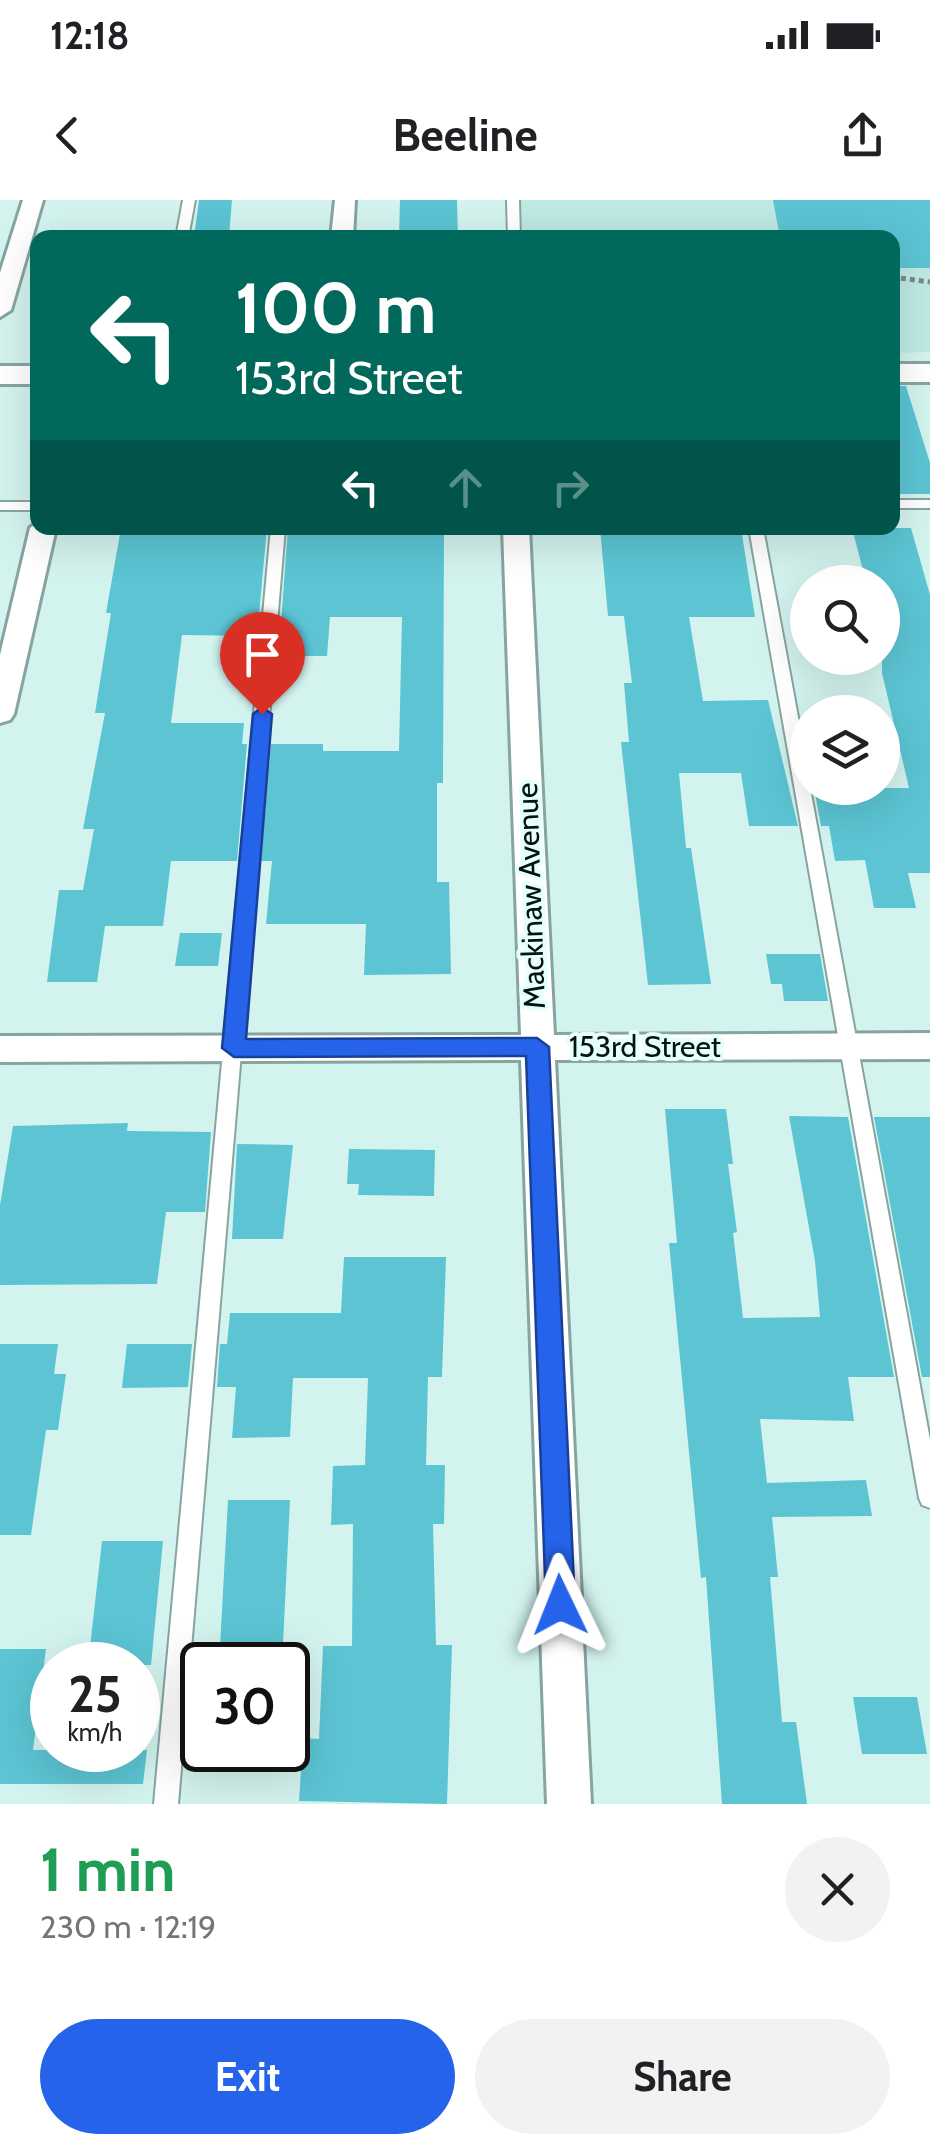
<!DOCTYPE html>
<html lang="en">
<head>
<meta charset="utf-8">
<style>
	body { margin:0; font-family:Cabin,sans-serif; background:#f2f2f2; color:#202124; height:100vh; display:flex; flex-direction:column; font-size:38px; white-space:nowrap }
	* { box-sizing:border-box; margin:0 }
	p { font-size:32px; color:#757577 }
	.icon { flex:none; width:55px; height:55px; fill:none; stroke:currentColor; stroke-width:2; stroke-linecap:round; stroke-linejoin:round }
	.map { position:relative; height:1604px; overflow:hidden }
	.details { display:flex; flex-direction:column; background:#fff; flex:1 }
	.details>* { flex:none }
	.top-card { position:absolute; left:30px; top:30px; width:870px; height:305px; border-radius:20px; box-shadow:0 10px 40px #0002; background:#00695c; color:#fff; overflow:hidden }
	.controls { position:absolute; left:790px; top:365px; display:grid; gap:20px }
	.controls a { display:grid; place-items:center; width:110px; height:110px; border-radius:50%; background:#fff; box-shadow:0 10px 40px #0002; font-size:50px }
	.speed { position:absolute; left:30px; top:1442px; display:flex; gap:20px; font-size:50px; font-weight:700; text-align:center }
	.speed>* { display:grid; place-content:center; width:130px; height:130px; border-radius:50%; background:#fff; box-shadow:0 10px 40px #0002; line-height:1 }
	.speed small { font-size:25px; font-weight:400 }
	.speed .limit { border:5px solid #111; border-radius:15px; background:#fff; color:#111 }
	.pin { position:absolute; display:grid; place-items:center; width:85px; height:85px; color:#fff; margin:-102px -42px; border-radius:50% 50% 50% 0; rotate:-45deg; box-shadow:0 0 10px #0007 }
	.pin .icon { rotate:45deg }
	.me { position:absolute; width:110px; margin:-55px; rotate:358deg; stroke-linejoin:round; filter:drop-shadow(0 0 8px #0008) }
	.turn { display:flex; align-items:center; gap:35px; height:210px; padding:0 40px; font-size:45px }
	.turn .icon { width:130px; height:130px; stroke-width:2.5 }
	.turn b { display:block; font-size:70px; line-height:85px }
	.lanes { display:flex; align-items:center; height:95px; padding:0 40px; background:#0003; justify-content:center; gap:50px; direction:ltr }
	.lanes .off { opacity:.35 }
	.round { display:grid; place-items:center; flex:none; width:105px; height:105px; border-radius:52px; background:#f2f2f2 }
	.headline { display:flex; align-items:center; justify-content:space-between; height:170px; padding:0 40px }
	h1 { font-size:60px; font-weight:700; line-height:75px; color:#1e9e55 }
	.cta { display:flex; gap:20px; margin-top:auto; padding:20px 40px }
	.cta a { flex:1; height:115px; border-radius:60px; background:#2563eb; color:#fff; font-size:40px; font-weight:700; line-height:115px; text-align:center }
	.cta a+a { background:#f2f2f2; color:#202124 }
	.status { display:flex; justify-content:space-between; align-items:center; height:70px; padding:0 50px; background:#fff; direction:ltr }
	.status svg { height:28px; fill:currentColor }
	header { display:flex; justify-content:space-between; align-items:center; height:130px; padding:0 40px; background:#fff; font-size:45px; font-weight:700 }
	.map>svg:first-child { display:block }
</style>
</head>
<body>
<div class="status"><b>12:18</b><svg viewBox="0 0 49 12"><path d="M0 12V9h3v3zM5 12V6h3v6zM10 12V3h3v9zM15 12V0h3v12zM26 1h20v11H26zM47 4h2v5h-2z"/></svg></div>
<header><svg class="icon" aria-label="back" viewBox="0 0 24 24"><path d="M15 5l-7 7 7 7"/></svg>Beeline<svg class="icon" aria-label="share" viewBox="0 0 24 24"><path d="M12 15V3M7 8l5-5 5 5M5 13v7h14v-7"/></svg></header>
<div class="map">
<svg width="930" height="1604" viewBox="0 0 930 1604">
	<rect width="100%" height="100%" fill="#d3f3ee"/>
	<!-- built -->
	<path fill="#bfe9e3" d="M519,0H930V152L893,153L892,38L521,37Z"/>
	<!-- building -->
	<g fill="#5cc4d3">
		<path d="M199,0H232L229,36L194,37Z"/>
		<path d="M400,0H457L458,38H399Z"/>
		<path d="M773,0H930V68H892V38H780Z"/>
		<path d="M892,186H906L930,263V294H892Z"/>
		<path d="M121,328H267L257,436L182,435L171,523H244L242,544H247L237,661H171L163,726H105L97,782H47L59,690H83L94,629H83L105,513H95L111,413H106Z"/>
		<path d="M288,328H444L443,583H437V682H449L451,774L364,775L366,724H266L272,661H261L271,544H323V551H399L402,417H330L327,456H291L292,436H280Z"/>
		<path d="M600,328H741L755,417H689L703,501L768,500L798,626H749L741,573H679L686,648H691L711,784L648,785L621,542H629L624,483H632L624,416H608Z"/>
		<path d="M852,328H911L930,395V673H908L916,708H874L865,660L835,661L829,626H821L814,588H909L882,473V382H866Z"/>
		<path d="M180,733H222L218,766H175Z"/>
		<path d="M766,754H820L828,801H784L782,784H771Z"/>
		<path d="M665,909H726L733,964H728L737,1032L733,1033L743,1118L820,1117L815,1061L789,916L848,917L894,1177H848L854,1221L760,1219L767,1283L866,1280L872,1316L772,1317L778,1377H770L782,1522H796L807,1604H722L706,1377L701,1378L669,1043H677Z"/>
		<path d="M874,917H930V1177H922Z"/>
		<path d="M128,923L127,931L211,932L205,1012H166L157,1084L0,1085V1005L13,926Z"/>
		<path d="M237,944L293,945L283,1039H232Z"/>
		<path d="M349,949L435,950L434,996L358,995L359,984H347Z"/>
		<path d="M344,1057H446L442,1177H428L426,1265H445L444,1324H433L436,1445H452L447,1604L299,1601L303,1538L319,1539L323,1446H352L353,1324L331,1325L333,1266L365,1265L368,1178H293L290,1237L232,1238L236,1187H217L220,1144H227L230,1113H341Z"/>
		<path d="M0,1144H58L54,1174H66L58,1230H46L31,1335H0Z"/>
		<path d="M127,1144H192L188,1187L122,1188Z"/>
		<path d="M228,1300H290L282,1465H219Z"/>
		<path d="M102,1341H163L151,1465H88Z"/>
		<path d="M0,1449H46L33,1550H147L143,1584H0Z"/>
		<path d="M853,1497H917L927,1554H862Z"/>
	</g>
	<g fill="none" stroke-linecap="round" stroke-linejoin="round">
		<defs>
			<g id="service">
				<path d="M183,0H195L188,38H176Z"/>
				<path d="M507,0H519L520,38H508Z"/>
				<rect x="892" y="300" width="38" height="8"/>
				<rect x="0" y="302" width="38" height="8"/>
				<path d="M271,328H285L178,1604H154Z"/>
				<path d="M749,328H763L808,571V588H810L930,1240V1308L922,1305L919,1298Z"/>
			</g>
			<g id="minor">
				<path d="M23,0H43L11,110L0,117V73Z"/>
				<path d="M335,0H355L353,38H331Z"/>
				<path d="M38,322V328H56L14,514L10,520L0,523V455L30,328Z"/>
				<path d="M503,328H529L554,835L930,833V859L555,860L591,1604H547L521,860L0,862V836L521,835Z"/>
			</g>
			<g id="tertiary">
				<rect x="892" y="164" width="38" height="18"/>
				<rect x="0" y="166" width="38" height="18"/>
			</g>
		</defs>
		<!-- service casing -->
		<use href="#service" stroke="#87a5a0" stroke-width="4"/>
		<!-- minor casing -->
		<use href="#minor" stroke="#87a5a0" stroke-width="6"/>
		<!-- tertiary casing -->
		<use href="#tertiary" stroke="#87a5a0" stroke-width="6"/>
		<!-- path -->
		<path stroke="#768c89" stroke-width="5" stroke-dasharray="5 4" stroke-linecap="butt" d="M892,77L930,82"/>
		<!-- service -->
		<use href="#service" fill="#fff" fill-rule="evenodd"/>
		<!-- minor -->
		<use href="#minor" fill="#fff" fill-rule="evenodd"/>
		<!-- tertiary -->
		<use href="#tertiary" fill="#fff" fill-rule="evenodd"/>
	</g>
	<!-- route -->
	<path fill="#2563eb" stroke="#184099" stroke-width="2.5" d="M262,507L272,514L246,839L537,838L549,847L575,1405L570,1414L560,1418L550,1414L546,1405L526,856L234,857L222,848L253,514Z"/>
	<g text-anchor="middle" stroke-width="8" stroke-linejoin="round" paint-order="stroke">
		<!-- street labels -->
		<g font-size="30" fill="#061110" stroke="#e5fffb">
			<text transform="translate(531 696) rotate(-92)" y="10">Mackinaw Avenue</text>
			<text x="645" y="857">153rd Street</text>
		</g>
	</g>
</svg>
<div class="controls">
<a><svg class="icon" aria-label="search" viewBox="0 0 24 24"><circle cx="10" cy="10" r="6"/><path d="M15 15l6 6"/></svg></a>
<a><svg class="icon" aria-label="layers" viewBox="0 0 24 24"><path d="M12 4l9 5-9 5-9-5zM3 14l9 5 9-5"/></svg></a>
</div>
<div class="speed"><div>25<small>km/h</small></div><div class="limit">30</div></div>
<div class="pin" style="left:262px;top:514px;background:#d93025"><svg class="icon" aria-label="arrive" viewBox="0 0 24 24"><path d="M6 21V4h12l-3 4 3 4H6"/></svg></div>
<svg class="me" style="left:560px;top:1405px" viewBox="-20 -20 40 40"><path d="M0-17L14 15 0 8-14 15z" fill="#2563eb" stroke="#fff" stroke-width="4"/></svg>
<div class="top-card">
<div class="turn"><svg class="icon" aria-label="left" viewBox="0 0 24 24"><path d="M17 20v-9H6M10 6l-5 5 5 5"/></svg><div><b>100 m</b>153rd Street</div></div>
<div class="lanes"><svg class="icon" aria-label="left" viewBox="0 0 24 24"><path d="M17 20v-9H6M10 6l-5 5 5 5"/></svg><svg class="icon off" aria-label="ahead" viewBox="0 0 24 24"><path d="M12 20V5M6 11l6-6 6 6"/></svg><svg class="icon off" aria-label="right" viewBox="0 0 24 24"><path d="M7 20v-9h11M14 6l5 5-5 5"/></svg></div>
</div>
</div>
<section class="details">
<div class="headline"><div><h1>1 min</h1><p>230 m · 12:19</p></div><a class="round"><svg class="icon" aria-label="close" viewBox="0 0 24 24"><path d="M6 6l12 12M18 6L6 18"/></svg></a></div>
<div class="cta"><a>Exit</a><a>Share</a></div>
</section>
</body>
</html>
